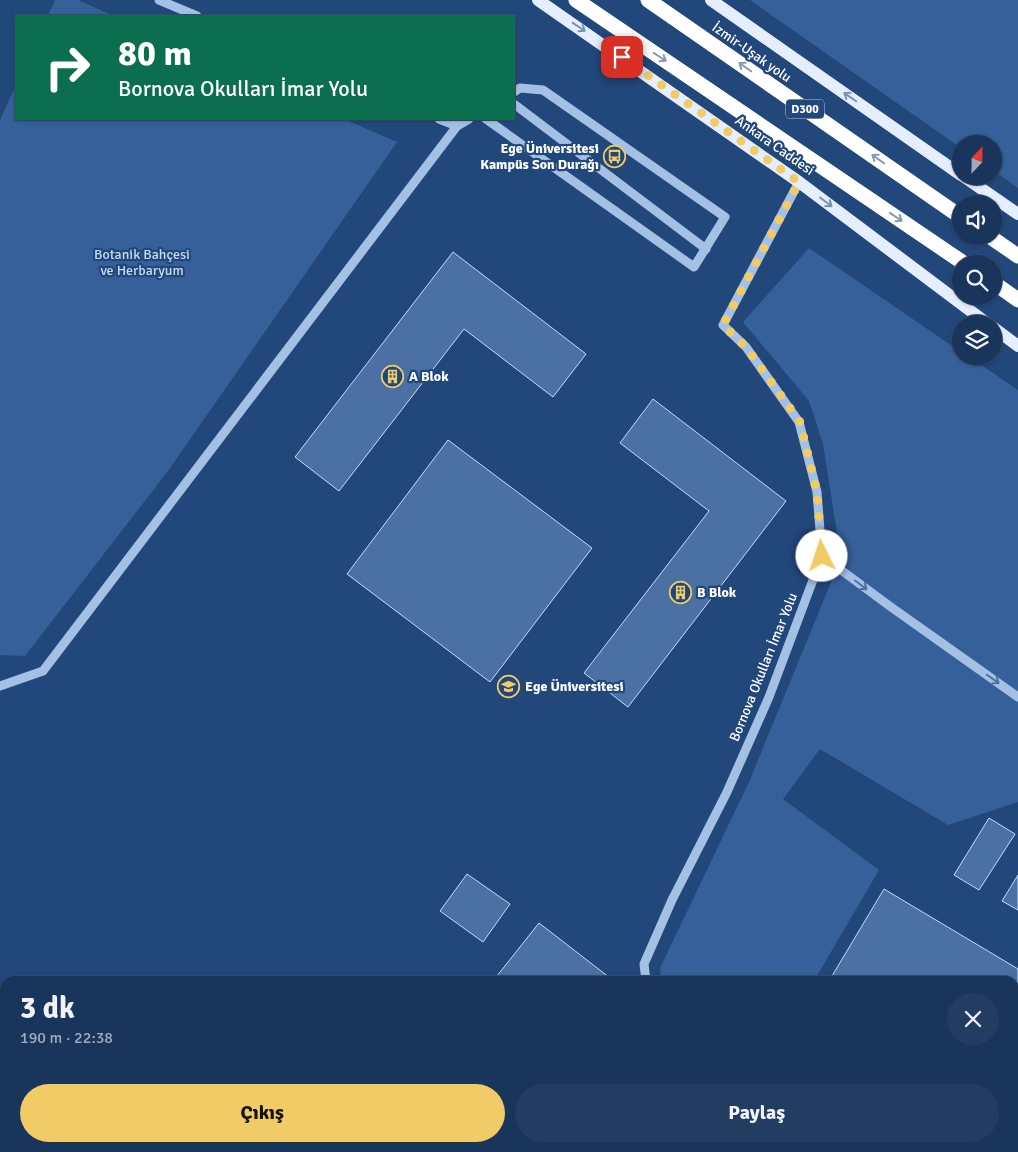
<!DOCTYPE html>
<html lang="tr">
<head>
<meta charset="utf-8">
<style>
	body { margin:0; font-family:Signika,sans-serif; background:#233d62; color:#f1f3f6; height:100vh; display:flex; flex-direction:column; font-size:19px; white-space:nowrap }
	* { box-sizing:border-box; margin:0 }
	p { font-size:16px; color:#9fabbb }
	.icon { flex:none; width:28px; height:28px; fill:none; stroke:currentColor; stroke-width:2; stroke-linecap:round; stroke-linejoin:round }
	.map { position:relative; flex:1; overflow:hidden }
	.details { position:absolute; left:0px; top:976px; width:1019px; height:176px; display:flex; flex-direction:column; background:#1a355c; border-radius:15px 15px 0 0; box-shadow:0 1px 4px #0004,0 0 0 1px #385072 }
	.details>* { flex:none }
	.top-card { position:absolute; left:15px; top:15px; width:500px; height:105px; border-radius:0px; box-shadow:0 1px 4px #0004,0 0 0 1px #385072; background:#0b6e4f; color:#fff; overflow:hidden }
	.needle { width:32px; rotate:22deg }
	.controls { position:absolute; left:952px; top:135px; display:grid; gap:10px }
	.controls a { display:grid; place-items:center; width:50px; height:50px; border-radius:50%; background:#1a355c; box-shadow:0 1px 4px #0004,0 0 0 1px #385072; font-size:25px }
	.pin { position:absolute; display:grid; place-items:center; width:42px; height:42px; color:#fff; margin:-21px; border-radius:10px; box-shadow:0 2px 8px #0006 }
	.me { position:absolute; width:55px; margin:-28px; rotate:356deg; stroke-linejoin:round; filter:drop-shadow(0 0 4px #0008) }
	.turn { display:flex; align-items:center; gap:18px; height:105px; padding:0 20px; font-size:22px }
	.turn .icon { width:65px; height:65px; stroke-width:2.5 }
	.turn b { display:block; font-size:35px; line-height:42px }
	.round { display:grid; place-items:center; flex:none; width:52px; height:52px; border-radius:26px; background:#233d62 }
	.overview { display:flex; align-items:center; justify-content:space-between; height:85px; padding:0 20px }
	h1 { font-size:30px; font-weight:700; line-height:38px }
	.action { display:flex; gap:10px; margin-top:auto; padding:10px 20px }
	.action a { flex:1; height:58px; border-radius:30px; background:#f1cc66; color:#111; font-size:20px; font-weight:700; line-height:58px; text-align:center }
	.action a+a { background:#233d62; color:#f1f3f6 }
	.map>svg:first-child { display:block }
</style>
</head>
<body>
<div class="map">
<svg width="1018" height="1152" viewBox="0 0 1018 1152">
	<rect width="100%" height="100%" fill="#22477b"/>
	<!-- green -->
	<g fill="#356099">
		<path d="M55,0H78L114,16H48Z"/>
		<path d="M750,0H1018V188L994,171V144H961V148Z"/>
		<path d="M16,85V119H344L397,142L168,471L25,656L0,655V120Z"/>
		<path d="M809,248L961,352V356H968L1018,390V802L948,825L820,749L783,799L879,870L814,981H661L660,968L749,782L841,558L823,444L809,401L743,322Z"/>
	</g>
	<!-- building -->
	<g fill="#4a70a4" stroke="#c7dbf4">
		<path d="M453,252L586,354L553,397L464,329L339,491L295,457Z"/>
		<path d="M653,399L786,501L628,707L584,673L709,511L620,443Z"/>
		<path d="M448,440L592,548L490,682L347,574Z"/>
		<path d="M989,818L1015,834L979,890L954,875Z"/>
		<path d="M467,874L510,904L483,942L440,911Z"/>
		<path d="M1018,875V910L1002,901Z"/>
		<path d="M884,889L1018,969V1152H766L759,1148H1014V981H829Z"/>
		<path d="M539,923L614,981H493Z"/>
	</g>
	<g fill="none" stroke-linecap="round" stroke-linejoin="round">
		<!-- minor -->
		<g stroke="#a4c0e5" stroke-width="9">
			<path d="M159,0L197,16"/>
			<path d="M514,104L706,249"/>
			<path d="M439,119L457,126"/>
			<path d="M486,119L694,267L725,217L543,90L520,88L514,92"/>
			<path d="M822,556L891,607L1018,697"/>
			<path d="M0,686L43,671L457,126L469,119"/>
			<path d="M646,981L644,964L672,900L727,792L769,697L822,556L817,492L799,422L746,347L723,325L799,182"/>
			<path d="M702,1148L705,1152"/>
		</g>
		<!-- major -->
		<g stroke="#e5eefd" stroke-width="12">
			<path d="M538,0L799,182L988,324"/>
			<path d="M711,0L961,175"/>
			<path d="M963,176L1018,214"/>
			<path d="M994,328L1018,346"/>
		</g>
		<!-- highway -->
		<g stroke="#fff" stroke-width="15">
			<path d="M576,0L965,264"/>
			<path d="M648,0L961,217"/>
			<path d="M989,236L1018,256"/>
			<path d="M994,283L1018,300"/>
		</g>
	</g>
	<!-- one-way arrows -->
	<defs><path id="oneway-shaft" d="M-6 0H5M1.5-3L5.5 0L1.5 3" fill="none" stroke-width="1.6" stroke-linecap="round" stroke-linejoin="round" transform="scale(1.25)"/></defs>
	<g stroke="#7a92b6">
		<use href="#oneway-shaft" transform="translate(579 27) rotate(34)"/>
		<use href="#oneway-shaft" transform="translate(850 97) rotate(-145)"/>
		<use href="#oneway-shaft" transform="translate(826 202) rotate(37)"/>
	</g>
	<g stroke="#859ab6">
		<use href="#oneway-shaft" transform="translate(660 57) rotate(34)"/>
		<use href="#oneway-shaft" transform="translate(745 67) rotate(-145)"/>
		<use href="#oneway-shaft" transform="translate(878 159) rotate(-145)"/>
		<use href="#oneway-shaft" transform="translate(896 217) rotate(34)"/>
	</g>
	<g stroke="#5071a0">
		<use href="#oneway-shaft" transform="translate(861 585) rotate(37)"/>
		<use href="#oneway-shaft" transform="translate(993 679) rotate(35)"/>
	</g>
	<g fill="none" stroke-linecap="round" stroke-linejoin="round">
		<!-- route -->
		<path stroke="#f1cc66" stroke-width="9" stroke-dasharray="0 16.2" d="M622,57L799,182L723,325L746,347L800,422L817,492L822,556"/>
	</g>
	<!-- icons -->
	<defs>
		<symbol id="bus-ring" viewBox="-11 -11 22 22"><circle r="9.5" fill="#22477b" stroke="#f1cc66" stroke-width="1.5"/><path d="M-5-6H5V4H4V6H2V4H-2V6H-4V4H-5ZM-3.5-4V0h7V-4ZM-3.5 1.2v1.5H-2V1.2ZM2 1.2v1.5H3.5V1.2Z" fill="#f1cc66"/></symbol>
		<symbol id="building-ring" viewBox="-11 -11 22 22"><circle r="9.5" fill="#22477b" stroke="#f1cc66" stroke-width="1.5"/><path d="M-4-6H4V6H1V3H-1V6H-4ZM-2.5-4.3h1.7v1.8h-1.7ZM.8-4.3h1.7v1.8H.8ZM-2.5-1h1.7V.8h-1.7ZM.8-1h1.7V.8H.8Z" fill="#f1cc66"/></symbol>
		<symbol id="university-ring" viewBox="-11 -11 22 22"><circle r="9.5" fill="#22477b" stroke="#f1cc66" stroke-width="1.5"/><path d="M0-5L7-2L0 1L-7-2ZM-4 1L0 2.5L4 1V4Q0 6-4 4Z" fill="#f1cc66"/></symbol>
	</defs>
	<g fill-rule="evenodd">
		<use href="#bus-ring" x="602" y="144" width="25" height="25"/>
		<use href="#building-ring" x="380" y="364" width="25" height="25"/>
		<use href="#building-ring" x="668" y="580" width="25" height="25"/>
		<use href="#university-ring" x="496" y="674" width="25" height="25"/>
	</g>
	<g text-anchor="middle" stroke-width="4.5" stroke-linejoin="round" paint-order="stroke">
		<!-- shield labels -->
		<rect fill="#22477b" stroke="#bdc8d7" stroke-width="1" x="786" y="99.5" width="38" height="19" rx="4"/>
		<g font-size="12" font-weight="bold" fill="#fff">
			<text x="805" y="113">D300</text>
		</g>
		<!-- street labels -->
		<g font-size="14" fill="#fff" stroke="#22477b">
			<text transform="translate(752 52) rotate(35)" y="5">İzmir-Uşak yolu</text>
			<text transform="translate(775 145) rotate(35)" y="5">Ankara Caddesi</text>
			<text transform="translate(763 667) rotate(-68)" y="5">Bornova Okulları İmar Yolu</text>
		</g>
		<!-- poi labels -->
		<g font-size="14" font-weight="bold" fill="#fff" stroke="#22477b" text-anchor="start">
			<text x="599" y="153" text-anchor="end">Ege Üniversitesi<tspan x="599" dy="16">Kampüs Son Durağı</tspan></text>
			<text x="409" y="381">A Blok</text>
			<text x="697" y="597">B Blok</text>
			<text x="525" y="691">Ege Üniversitesi</text>
		</g>
		<!-- park labels -->
		<g font-size="14" fill="#c7dbf4" stroke="#22477b">
			<text x="142" y="259">Botanik Bahçesi<tspan x="142" dy="16">ve Herbaryum</tspan></text>
		</g>
	</g>
</svg>
<div class="controls">
<a><svg class="needle" viewBox="-14 -14 28 28"><path d="M0-13l5 13h-10z" fill="#e53935"/><path d="M0 13l5-13h-10z" fill="#9fabbb"/></svg></a>
<a><svg class="icon" aria-label="sound" viewBox="0 0 24 24"><path d="M4 9h4l5-4v14l-5-4H4zM17 9q2 3 0 6"/></svg></a>
<a><svg class="icon" aria-label="search" viewBox="0 0 24 24"><circle cx="10" cy="10" r="6"/><path d="M15 15l6 6"/></svg></a>
<a><svg class="icon" aria-label="layers" viewBox="0 0 24 24"><path d="M12 4l9 5-9 5-9-5zM3 14l9 5 9-5"/></svg></a>
</div>
<div class="pin" style="left:622px;top:57px;background:#d93025"><svg class="icon" aria-label="arrive" viewBox="0 0 24 24"><path d="M6 21V4h12l-3 4 3 4H6"/></svg></div>
<svg class="me" style="left:822px;top:556px" viewBox="-20 -20 40 40"><circle r="19" fill="#fff"/><path d="M0-13L10 11 0 6-10 11z" fill="#f1cc66"/></svg>
<div class="top-card">
<div class="turn"><svg class="icon" aria-label="right" viewBox="0 0 24 24"><path d="M7 20v-9h11M14 6l5 5-5 5"/></svg><div><b>80 m</b>Bornova Okulları İmar Yolu</div></div>
</div>
<section class="details">
<div class="overview"><div><h1>3 dk</h1><p>190 m · 22:38</p></div><a class="round"><svg class="icon" aria-label="close" viewBox="0 0 24 24"><path d="M6 6l12 12M18 6L6 18"/></svg></a></div>
<div class="action"><a>Çıkış</a><a>Paylaş</a></div>
</section>
</div>
</body>
</html>
